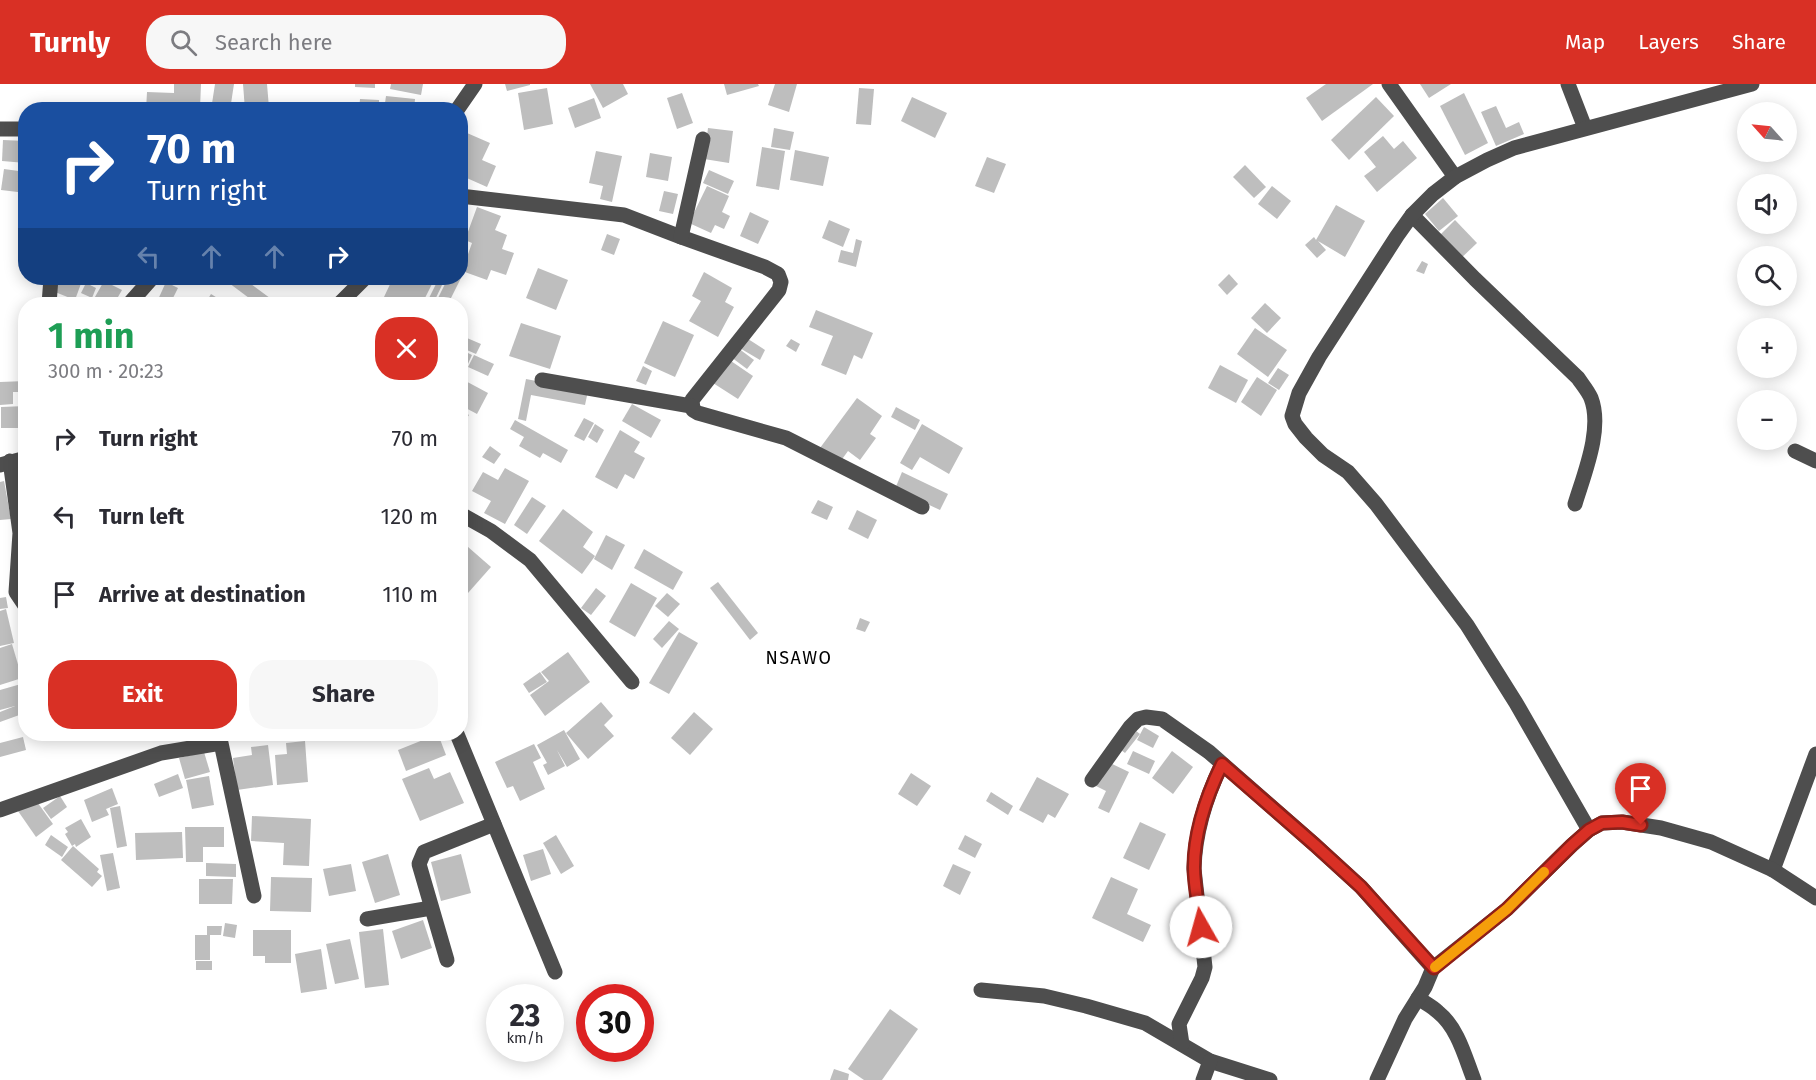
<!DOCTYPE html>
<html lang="en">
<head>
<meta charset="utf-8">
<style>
	body { margin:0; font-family:"Fira Sans",sans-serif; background:#f7f7f7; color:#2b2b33; height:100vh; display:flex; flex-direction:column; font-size:22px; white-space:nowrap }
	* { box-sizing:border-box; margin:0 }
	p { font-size:20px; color:#7c7c81 }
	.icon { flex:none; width:33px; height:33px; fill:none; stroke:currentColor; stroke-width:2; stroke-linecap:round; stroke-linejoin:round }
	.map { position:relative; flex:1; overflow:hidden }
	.drawer { position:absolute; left:18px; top:213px; width:450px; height:444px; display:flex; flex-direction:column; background:#fff; border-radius:24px; box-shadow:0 3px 15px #0003 }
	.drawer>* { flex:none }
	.guide { position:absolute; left:18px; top:18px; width:450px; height:183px; border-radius:24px; box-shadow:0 3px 15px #0003; background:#1a4fa0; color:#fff; overflow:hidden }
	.needle { width:39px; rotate:297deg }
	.buttons { position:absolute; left:1737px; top:18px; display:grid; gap:12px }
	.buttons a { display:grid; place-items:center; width:60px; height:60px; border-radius:50%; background:#fff; box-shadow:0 3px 15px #0003; font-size:30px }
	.speed { position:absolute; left:486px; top:900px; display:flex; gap:12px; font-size:30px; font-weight:700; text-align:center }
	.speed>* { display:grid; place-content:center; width:78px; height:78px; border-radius:50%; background:#fff; box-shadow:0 3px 15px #0003; line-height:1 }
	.speed small { font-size:15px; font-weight:400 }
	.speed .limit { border:9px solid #d22; background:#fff; color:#111 }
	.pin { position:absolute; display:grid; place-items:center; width:51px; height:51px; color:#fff; margin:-62px -26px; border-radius:50% 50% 50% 0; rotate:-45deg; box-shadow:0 0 6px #0007 }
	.pin .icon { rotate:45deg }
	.me { position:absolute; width:66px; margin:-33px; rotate:353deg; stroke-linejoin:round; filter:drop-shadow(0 0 4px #0008) }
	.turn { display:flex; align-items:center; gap:21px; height:126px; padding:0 30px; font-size:27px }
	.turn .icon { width:78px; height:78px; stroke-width:2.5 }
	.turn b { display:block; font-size:42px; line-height:51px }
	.lanes { display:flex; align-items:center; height:57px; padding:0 30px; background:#0003; justify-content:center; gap:30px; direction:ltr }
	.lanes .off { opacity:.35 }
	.round { display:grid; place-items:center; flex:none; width:63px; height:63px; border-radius:24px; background:#f7f7f7 }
	.summary { display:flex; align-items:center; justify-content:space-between; height:102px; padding:0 30px }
	h1 { font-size:36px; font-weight:700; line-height:45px; color:#1e9e55 }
	.cta { display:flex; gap:12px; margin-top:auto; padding:12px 30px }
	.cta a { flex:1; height:69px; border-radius:24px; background:#d93025; color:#fff; font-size:24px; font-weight:700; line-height:69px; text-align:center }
	.cta a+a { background:#f7f7f7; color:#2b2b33 }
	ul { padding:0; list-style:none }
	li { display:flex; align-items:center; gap:18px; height:78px; padding:0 30px }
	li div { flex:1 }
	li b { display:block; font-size:22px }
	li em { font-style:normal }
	header { display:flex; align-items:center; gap:36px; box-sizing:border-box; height:84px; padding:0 30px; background:#d93025; color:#fff }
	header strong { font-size:28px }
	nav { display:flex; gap:33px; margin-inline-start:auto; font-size:21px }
	.search { width:420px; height:54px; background:#f7f7f7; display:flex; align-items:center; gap:15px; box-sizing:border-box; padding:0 21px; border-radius:24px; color:#7c7c81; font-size:22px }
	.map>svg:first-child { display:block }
</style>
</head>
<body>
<header>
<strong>Turnly</strong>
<div class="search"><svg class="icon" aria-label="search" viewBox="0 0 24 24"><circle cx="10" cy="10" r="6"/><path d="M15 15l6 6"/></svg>Search here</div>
<nav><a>Map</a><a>Layers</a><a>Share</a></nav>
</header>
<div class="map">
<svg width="1816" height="996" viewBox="0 0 1816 996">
	<rect width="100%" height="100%" fill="#fff"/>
	<!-- building -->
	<g fill="#bebebe">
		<path d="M174,0H201L200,24L146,26L147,8L174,9Z"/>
		<path d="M215,0H234L230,26H211Z"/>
		<path d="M243,0H267L269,24L245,26Z"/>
		<path d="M355,0H375V4L355,3Z"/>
		<path d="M391,0H423L421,11L390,5Z"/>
		<path d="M505,0H530V1L507,7Z"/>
		<path d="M590,0H623L628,10L603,24Z"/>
		<path d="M724,0H758L759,2L727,11Z"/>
		<path d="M775,0H797L789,28L768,21Z"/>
		<path d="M1326,0H1373L1322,37L1306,14Z"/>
		<path d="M1420,0H1451L1429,14Z"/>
		<path d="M547,4L553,40L524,46L518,9Z"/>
		<path d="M859,4L874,5L871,41L856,40Z"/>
		<path d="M682,9L693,39L677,45L667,14Z"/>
		<path d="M1464,9L1488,59L1465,71L1440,22Z"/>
		<path d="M386,12L415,15L414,26H384Z"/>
		<path d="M912,13L947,29L935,54L901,37Z"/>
		<path d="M1376,13L1394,32L1349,76L1331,56Z"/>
		<path d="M594,14L601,34L575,44L568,24Z"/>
		<path d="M360,15L379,16V26H359Z"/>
		<path d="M1496,22L1506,44L1519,38L1524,50L1496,62L1481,28Z"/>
		<path d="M708,44L733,47L729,79L704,75Z"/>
		<path d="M774,44L794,48L790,66L771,63Z"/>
		<path d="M467,49L490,59L482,76L496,82L487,103L460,91V64Z"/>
		<path d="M1383,52L1394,65L1403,57L1417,74L1377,108L1364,92L1376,83L1364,68Z"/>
		<path d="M3,56L26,57V79L2,77Z"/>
		<path d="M762,63L785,67L779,106L756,102Z"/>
		<path d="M795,66L829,73L823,102L790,96Z"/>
		<path d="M596,67L622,72L612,118L600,115L603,102L589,99Z"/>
		<path d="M650,69L672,73L668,97L646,93Z"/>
		<path d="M987,73L1006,80L994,109L975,102Z"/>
		<path d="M1245,81L1266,103L1254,114L1233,93Z"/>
		<path d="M4,85L26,88V109L1,106Z"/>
		<path d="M709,86L734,97L728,110L703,99Z"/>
		<path d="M707,102L729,112L722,128L730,132L724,145L715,141L711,149L689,139Z"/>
		<path d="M1272,102L1291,117L1277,135L1258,120Z"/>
		<path d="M664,107L678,110L673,130L659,127Z"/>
		<path d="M1443,114L1458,132L1439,147L1425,130Z"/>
		<path d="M1336,121L1365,137L1345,173L1318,157L1326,166L1317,174L1305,161L1314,153L1316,156Z"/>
		<path d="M477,123L501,132L495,146L507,151L502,165L514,169L506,191L491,186L487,196L462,187L472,159L465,156Z"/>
		<path d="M750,128L769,137L758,160L740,152Z"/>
		<path d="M829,136L850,145L843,163L822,154Z"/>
		<path d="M1455,136L1477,159L1457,178L1435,156Z"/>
		<path d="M607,150L620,155L614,171L601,166Z"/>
		<path d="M856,155L862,157L856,183L838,178L841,166L853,169Z"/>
		<path d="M1422,177L1428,180L1424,190L1416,187Z"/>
		<path d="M538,184L568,196L556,226L526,214Z"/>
		<path d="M704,188L732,204L725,218L734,223L718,253L689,237L701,217L692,212Z"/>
		<path d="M1229,190L1238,200L1227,211L1218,201Z"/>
		<path d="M54,194H83L75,216L50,206Z"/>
		<path d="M233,194H243L278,220H257L229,199Z"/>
		<path d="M393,194L404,198L406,194H435L422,220H392L394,218L384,213Z"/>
		<path d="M448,194H461L448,220H435Z"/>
		<path d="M438,196L443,199L433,220H426Z"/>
		<path d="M104,197L122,206L114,220H91Z"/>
		<path d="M166,198L178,204L170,220H156Z"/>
		<path d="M86,199L96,204L92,214L81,209Z"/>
		<path d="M211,210L227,220H205Z"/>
		<path d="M1265,219L1281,234L1267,249L1251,234Z"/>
		<path d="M816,226L873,249L862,275L854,271L846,291L821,281L833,252L809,243Z"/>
		<path d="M663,237L694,251L675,293L644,279Z"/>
		<path d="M521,239L561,252L550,285L509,272Z"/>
		<path d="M1255,244L1287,266L1268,293L1237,270Z"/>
		<path d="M460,251L481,260L476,270L460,263Z"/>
		<path d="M745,253L765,266L760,276L738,263Z"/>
		<path d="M791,255L800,260L796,268L786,262Z"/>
		<path d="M738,264L754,276L747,285L731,273Z"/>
		<path d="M460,265L472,271L467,282L460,279Z"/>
		<path d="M474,271L494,280L488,292L468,283Z"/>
		<path d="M728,275L753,292L738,315L713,299Z"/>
		<path d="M1220,281L1248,296L1236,319L1208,304Z"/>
		<path d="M643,282L652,287L646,301L636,297Z"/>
		<path d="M1278,284L1289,291L1279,306L1268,299Z"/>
		<path d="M1257,293L1277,306L1261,332L1241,318Z"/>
		<path d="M460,294L488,309L477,330L460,321Z"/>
		<path d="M526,295L588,307L585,321L531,311L526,337L518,335Z"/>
		<path d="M26,297V308H13V320L0,321V298Z"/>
		<rect x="18" y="310" width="8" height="9"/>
		<path d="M857,314L882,332L870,350L876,354L860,376L848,367L840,378L820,364Z"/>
		<path d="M632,320L661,336L651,354L622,337Z"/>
		<path d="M26,322V344H1V323Z"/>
		<path d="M896,323L920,336L915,346L891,333Z"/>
		<path d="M460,325L469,331L460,344Z"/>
		<path d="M584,334L594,339L584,357L574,352Z"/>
		<path d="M515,336L568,366L561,379L543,369L540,374L519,362L524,353L510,345Z"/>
		<path d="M595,340L604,346L597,359L588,353Z"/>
		<path d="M922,340L963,364L949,390L920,373L912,386L900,379Z"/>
		<path d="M620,346L640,358L634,368L645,374L634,395L625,390L617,405L595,393Z"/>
		<path d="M490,362L501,370L494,380L482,373Z"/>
		<path d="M505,384L529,397L505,440L484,429L491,417L472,407L483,388L498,396Z"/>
		<path d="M902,388L948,410L940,426L895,405Z"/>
		<path d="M4,397L11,435L0,436V398Z"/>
		<path d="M532,413L546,422L527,450L514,441Z"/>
		<path d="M818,416L833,423L827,436L811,429Z"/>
		<path d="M563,425L593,448L583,463L595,472L582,490L539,457Z"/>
		<path d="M857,426L877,436L868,455L848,445Z"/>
		<path d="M606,451L625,461L612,486L594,475Z"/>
		<path d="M460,456L491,483L460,518Z"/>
		<path d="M644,465L683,488L673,506L634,484Z"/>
		<path d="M718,498L758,549L750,556L710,504Z"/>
		<path d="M631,499L657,514L635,553L609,538Z"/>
		<path d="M596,504L606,512L591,531L581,524Z"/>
		<path d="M667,509L680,520L668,533L655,522Z"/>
		<path d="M6,513L8,524L0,525V514Z"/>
		<path d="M6,525L14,559L0,562V527Z"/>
		<path d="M860,534L870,538L865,548L856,545Z"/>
		<path d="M669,537L679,545L662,564L653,555Z"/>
		<path d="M679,548L698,559L669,610L649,599Z"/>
		<path d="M12,560L22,594L0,601V564Z"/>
		<path d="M568,568L590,598L545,632L530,611L549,597L541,588Z"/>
		<path d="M540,588L547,598L529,609L523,600Z"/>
		<path d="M21,600L26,615V619L18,621L22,630L0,638V628L15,622L0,626V606Z"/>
		<path d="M601,618L613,632L604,641L614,652L588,675L566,649Z"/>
		<path d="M694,628L713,645L690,671L671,654Z"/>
		<path d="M1131,643L1140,650L1125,669L1117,663Z"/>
		<path d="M1144,643L1159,652L1153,664L1137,656Z"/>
		<path d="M564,646L580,675L567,683L557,666L565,682L548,691L543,681L547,679L537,661Z"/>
		<path d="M438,650L446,671L406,687L398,666Z"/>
		<path d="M23,653L26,666L0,673V659Z"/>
		<path d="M305,657L308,698L277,701L275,671L287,670L286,659Z"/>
		<path d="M534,660L541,674L533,678L545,705L520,717L513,702L507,704L495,678Z"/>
		<path d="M268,661L273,701L237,706L233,674L252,671L251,663Z"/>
		<path d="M1133,667L1155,677L1149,690L1127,680Z"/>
		<path d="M1172,667L1193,683L1173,710L1152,694Z"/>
		<path d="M204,668L210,688L185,695L179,674Z"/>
		<path d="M1108,678L1129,688L1109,729L1098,724L1106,707L1096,702Z"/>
		<path d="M429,684L434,695L450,688L464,719L420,737L402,695Z"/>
		<path d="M911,689L931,702L917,722L898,710Z"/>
		<path d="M178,690L183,704L159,713L154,700Z"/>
		<path d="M209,692L214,721L192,725L186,696Z"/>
		<path d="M1037,693L1069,710L1055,734L1048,730L1043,739L1019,726Z"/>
		<path d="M112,704L118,720L106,725L109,731L92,738L84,716Z"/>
		<path d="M991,708L1013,722L1008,731L986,717Z"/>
		<path d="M60,712L67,723L51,735L43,724Z"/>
		<path d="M35,715L53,740L36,753L18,727Z"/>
		<path d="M120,722L127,762L117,764L110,724Z"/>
		<path d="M252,732L311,735L309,782L283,781L284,759L251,757Z"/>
		<path d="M81,735L91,753L76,763L75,760L72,762L65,750L68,748L65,744Z"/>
		<path d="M1140,738L1166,750L1149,786L1123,774Z"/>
		<path d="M185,743H224V763H203V778H186Z"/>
		<path d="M182,748L183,774L136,776L135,749Z"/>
		<path d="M51,751L68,763L62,773L45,761Z"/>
		<path d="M556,751L574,782L561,790L543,759Z"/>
		<path d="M965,751L982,760L975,774L958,765Z"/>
		<path d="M73,762L99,785L97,788L102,792L92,803L61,776Z"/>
		<path d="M543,765L551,790L531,797L523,771Z"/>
		<path d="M113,769L120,804L107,807L100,771Z"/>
		<path d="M388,770L400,811L375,819L362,778Z"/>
		<path d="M461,770L471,809L441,817L431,778Z"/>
		<path d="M206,779L236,780V793L206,792Z"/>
		<path d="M351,780L356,807L329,812L323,785Z"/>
		<path d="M953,780L971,788L960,811L943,802Z"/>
		<path d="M271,793L312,794L311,828L270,827Z"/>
		<path d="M1111,793L1138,805L1127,830L1151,841L1143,858L1092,834Z"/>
		<path d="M199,795H233L232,820H199Z"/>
		<path d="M423,836L432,864L401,875L392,847Z"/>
		<path d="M225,839L237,841L235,854L223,852Z"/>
		<path d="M207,842H222L221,851H210V876H195V851H207Z"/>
		<path d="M383,845L389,901L365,904L359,848Z"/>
		<path d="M253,846H291V879H265V872H253Z"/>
		<path d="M350,855L359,895L335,900L326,860Z"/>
		<path d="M321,865L327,905L301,909L295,870Z"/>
		<rect x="196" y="877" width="16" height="9"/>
		<path d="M890,925L918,945L882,996H864L848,985Z"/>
		<path d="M834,985L849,990L848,996H830Z"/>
	</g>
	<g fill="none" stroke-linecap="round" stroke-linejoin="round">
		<!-- minor -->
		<g stroke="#4e4e4e" stroke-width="15">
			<path d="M1389,0L1455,93"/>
			<path d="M1568,0L1585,44"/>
			<path d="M457,26L475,0"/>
			<path d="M0,45H26"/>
			<path d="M460,112L624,131L681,153L765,183L778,190L781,198L779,206L692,316L693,326L698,329L786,354L922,423"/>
			<path d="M1412,131L1475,195L1578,294C1582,300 1588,307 1591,314C1603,345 1584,390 1575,420"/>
			<path d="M681,153L703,55"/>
			<path d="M49,220L51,194"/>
			<path d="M129,220L152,194"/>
			<path d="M339,220L365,194"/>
			<path d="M542,296L691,322"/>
			<path d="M1795,367L1816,377"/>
			<path d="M10,377L20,449L16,508L26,523"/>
			<path d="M0,381L26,374"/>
			<path d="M460,432L466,433L491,447L530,476L632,598"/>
			<path d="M457,650L555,888"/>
			<path d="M1092,696L1130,643L1138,635L1146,633L1162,635L1209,668L1315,761L1361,803L1433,884"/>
			<path d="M0,726L161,669L221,659L254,812"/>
			<path d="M1589,746L1516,619L1467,541L1376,420L1348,388L1323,371L1306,354L1295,340L1292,332L1299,309L1319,273L1397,152L1412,131L1433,110L1455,93L1487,76L1514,64L1752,0"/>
			<path d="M1773,786L1816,670"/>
			<path d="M367,835L431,824"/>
			<path d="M447,876L419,780L424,768L494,740"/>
			<path d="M981,906L1044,912L1086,922L1145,939L1210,977L1270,996"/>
			<path d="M1418,914C1425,919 1432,922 1438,928C1458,944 1465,973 1474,996"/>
			<path d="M1182,960L1179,940L1202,894L1205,883L1194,785C1195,748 1206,713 1222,680"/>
			<path d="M1203,996L1210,977"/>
			<path d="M1377,996L1405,935L1425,903L1433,884L1507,825L1572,761L1589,746L1602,739L1622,738L1661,744L1711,758L1773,786L1816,814"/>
		</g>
	</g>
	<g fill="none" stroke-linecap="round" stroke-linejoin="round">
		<defs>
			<path id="route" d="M1201,843C1199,823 1194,802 1194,783C1194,747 1207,711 1222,680L1315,761L1361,803L1434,884L1507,825L1572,761L1589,746L1602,739L1622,738L1641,741"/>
		</defs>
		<!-- route casing -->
		<use href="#route" stroke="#8d1f18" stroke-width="15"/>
		<!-- route -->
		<use href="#route" stroke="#d93025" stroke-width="10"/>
		<!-- slow -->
		<path stroke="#f59e0b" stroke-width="10" d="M1435,883L1507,825L1544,788"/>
	</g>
	<g text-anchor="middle" stroke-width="4.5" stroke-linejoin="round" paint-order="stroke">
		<!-- quarter labels -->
		<g font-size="18" letter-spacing="1.5" fill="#000" stroke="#fff">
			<text x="799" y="580">NSAWO</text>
		</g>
	</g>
</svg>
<div class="buttons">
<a><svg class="needle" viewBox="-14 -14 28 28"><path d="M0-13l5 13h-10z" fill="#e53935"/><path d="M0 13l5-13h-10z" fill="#7c7c81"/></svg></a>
<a><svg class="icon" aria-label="sound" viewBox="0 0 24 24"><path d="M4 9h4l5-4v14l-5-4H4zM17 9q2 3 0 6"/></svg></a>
<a><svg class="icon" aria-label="search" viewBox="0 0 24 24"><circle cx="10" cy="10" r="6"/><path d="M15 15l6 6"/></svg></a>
<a>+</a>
<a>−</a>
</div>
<div class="speed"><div>23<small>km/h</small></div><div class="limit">30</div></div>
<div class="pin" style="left:1641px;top:741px;background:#d93025"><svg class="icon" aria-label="arrive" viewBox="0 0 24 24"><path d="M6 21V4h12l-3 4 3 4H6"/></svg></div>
<svg class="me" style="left:1201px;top:843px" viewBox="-20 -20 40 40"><circle r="19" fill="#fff"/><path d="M0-13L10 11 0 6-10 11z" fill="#d93025"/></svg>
<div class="guide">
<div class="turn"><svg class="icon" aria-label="right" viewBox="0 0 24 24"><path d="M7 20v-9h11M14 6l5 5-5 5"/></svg><div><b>70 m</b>Turn right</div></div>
<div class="lanes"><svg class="icon off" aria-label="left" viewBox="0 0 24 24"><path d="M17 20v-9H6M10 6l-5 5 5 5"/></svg><svg class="icon off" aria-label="ahead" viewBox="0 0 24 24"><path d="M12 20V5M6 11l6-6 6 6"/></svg><svg class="icon off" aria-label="ahead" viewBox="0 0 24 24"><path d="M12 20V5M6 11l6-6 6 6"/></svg><svg class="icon" aria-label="right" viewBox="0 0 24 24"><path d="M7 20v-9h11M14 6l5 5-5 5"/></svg></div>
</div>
<section class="drawer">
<div class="summary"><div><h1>1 min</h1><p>300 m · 20:23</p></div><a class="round" style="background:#d93025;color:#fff"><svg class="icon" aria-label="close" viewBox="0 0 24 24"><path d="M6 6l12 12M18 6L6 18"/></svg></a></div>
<ul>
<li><svg class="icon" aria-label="right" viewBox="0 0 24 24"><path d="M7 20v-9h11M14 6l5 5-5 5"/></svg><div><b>Turn right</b></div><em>70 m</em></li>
<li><svg class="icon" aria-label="left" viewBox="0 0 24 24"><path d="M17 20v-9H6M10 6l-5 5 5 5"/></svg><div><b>Turn left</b></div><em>120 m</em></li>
<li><svg class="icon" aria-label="arrive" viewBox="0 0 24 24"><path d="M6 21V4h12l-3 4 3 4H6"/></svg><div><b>Arrive at destination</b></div><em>110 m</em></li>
</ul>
<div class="cta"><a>Exit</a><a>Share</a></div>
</section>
</div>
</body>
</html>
